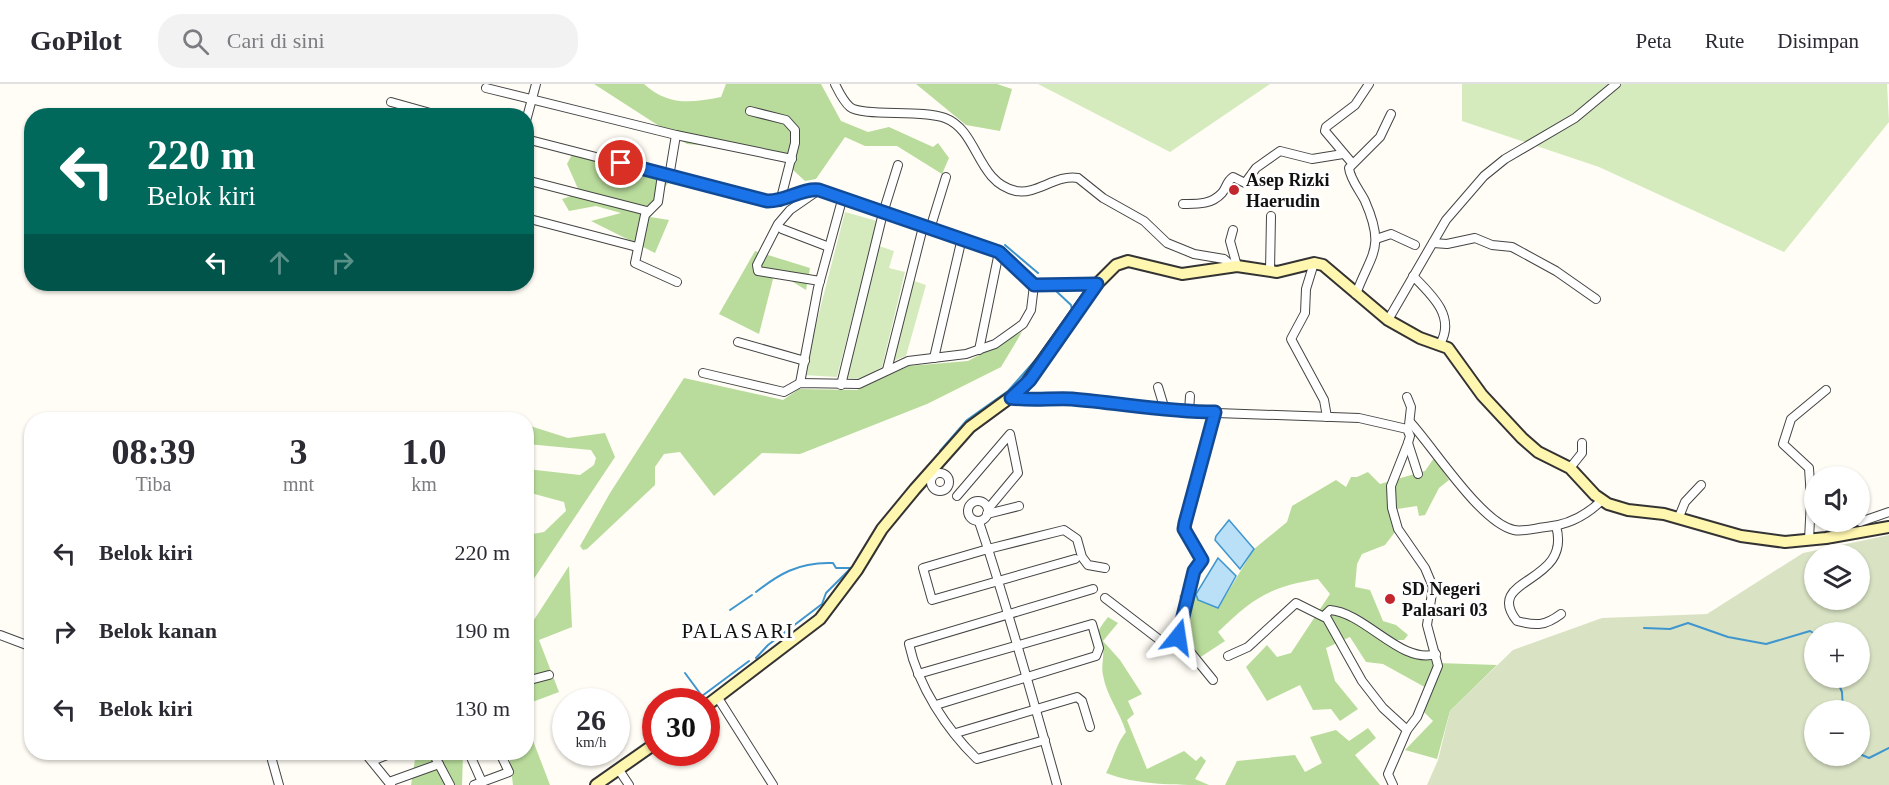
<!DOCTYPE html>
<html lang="id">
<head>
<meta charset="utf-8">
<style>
	body { margin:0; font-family:Georgia,serif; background:#f2f2f3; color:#2b2b33; height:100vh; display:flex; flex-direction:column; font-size:22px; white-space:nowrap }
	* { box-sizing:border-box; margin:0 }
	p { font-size:20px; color:#7c7c81 }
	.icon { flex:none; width:33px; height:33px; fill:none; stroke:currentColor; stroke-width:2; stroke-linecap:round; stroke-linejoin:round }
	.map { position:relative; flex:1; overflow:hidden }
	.sheet { position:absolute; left:24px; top:328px; width:510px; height:348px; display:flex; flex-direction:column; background:#fff; border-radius:24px; box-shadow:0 2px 4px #0004 }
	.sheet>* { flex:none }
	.top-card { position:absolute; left:24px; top:24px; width:510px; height:183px; border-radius:24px; box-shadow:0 2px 4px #0004; background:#00695c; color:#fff; overflow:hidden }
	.fabs { position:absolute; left:1804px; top:382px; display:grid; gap:12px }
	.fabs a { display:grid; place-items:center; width:66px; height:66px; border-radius:50%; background:#fff; box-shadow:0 2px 4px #0004; font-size:30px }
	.speed { position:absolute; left:552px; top:604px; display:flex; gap:12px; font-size:30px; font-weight:700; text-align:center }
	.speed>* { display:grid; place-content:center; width:78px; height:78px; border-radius:50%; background:#fff; box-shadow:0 2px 4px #0004; line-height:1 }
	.speed small { font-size:15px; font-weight:400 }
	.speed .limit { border:9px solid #d22; background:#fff; color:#111 }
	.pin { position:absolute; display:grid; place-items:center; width:51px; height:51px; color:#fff; margin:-26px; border:3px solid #fff; border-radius:50%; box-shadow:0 2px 6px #0007 }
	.me { position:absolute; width:66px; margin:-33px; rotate:15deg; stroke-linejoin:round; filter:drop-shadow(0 0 4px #0008) }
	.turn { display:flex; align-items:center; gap:21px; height:126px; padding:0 24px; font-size:27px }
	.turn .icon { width:78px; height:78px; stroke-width:2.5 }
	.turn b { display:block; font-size:42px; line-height:51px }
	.lanes { display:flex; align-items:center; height:57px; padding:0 24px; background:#0003; justify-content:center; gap:30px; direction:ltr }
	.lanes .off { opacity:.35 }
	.eta { display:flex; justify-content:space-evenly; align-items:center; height:102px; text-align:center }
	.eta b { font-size:36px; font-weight:800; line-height:42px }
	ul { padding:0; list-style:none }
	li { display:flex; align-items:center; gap:18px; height:78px; padding:0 24px }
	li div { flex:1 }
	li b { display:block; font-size:22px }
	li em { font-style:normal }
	header { display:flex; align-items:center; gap:36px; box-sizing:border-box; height:84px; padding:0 30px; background:#fff; border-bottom:2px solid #e1e1e2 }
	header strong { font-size:28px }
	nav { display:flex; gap:33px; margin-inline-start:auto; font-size:21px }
	.search { width:420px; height:54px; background:#f2f2f3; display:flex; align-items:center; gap:15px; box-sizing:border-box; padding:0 21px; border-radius:24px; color:#7c7c81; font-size:22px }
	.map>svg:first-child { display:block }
</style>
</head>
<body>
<header>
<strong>GoPilot</strong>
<div class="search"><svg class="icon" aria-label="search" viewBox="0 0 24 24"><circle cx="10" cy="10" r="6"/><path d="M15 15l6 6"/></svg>Cari di sini</div>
<nav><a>Peta</a><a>Rute</a><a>Disimpan</a></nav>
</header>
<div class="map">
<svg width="1889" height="701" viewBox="0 0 1889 701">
	<rect width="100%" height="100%" fill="#fffdf5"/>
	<!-- green -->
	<g fill="#d5ebbd">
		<path d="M1038,0H1270L1170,68Z"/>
		<path d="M1462,0H1887L1889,38L1784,168L1599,83L1462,37Z"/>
		<path d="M845,128L877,137L837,293L803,291Z"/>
		<path d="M879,162L894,167L889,184L905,188L882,283L862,295L845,294Z"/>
		<path d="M911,196L926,201L906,272L891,278Z"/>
	</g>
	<!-- forest -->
	<g fill="#b9dc9c">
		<path d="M594,0H644C668,22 691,19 721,13L726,0H821L841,37L868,48L889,43L933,63L938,59L949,74L942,90L897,62H865L845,53L816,95L805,97L779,73L743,65L687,60Z"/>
		<path d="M916,0H997L1012,5L1000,47L966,41Z"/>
		<path d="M576,63L625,90L644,88L668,99L644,132L669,136L655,169L591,137L621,129L596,122L569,127L562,115L580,109L567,80Z"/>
		<path d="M755,167L810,184L806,206L775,187L759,250L719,230Z"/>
		<path d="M1022,248L1001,283L927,320L800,370L762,369L714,412L680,368L664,370L655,383V401L587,465L583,466L580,462L610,409L684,294L783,316L799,305L857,306L909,282L968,277Z"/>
		<path d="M527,341L568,354L605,349L615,373L527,505V451L544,448L566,427L564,418L527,408V385L580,391L594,381L596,374L591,366L527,360Z"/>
		<path d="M1434,374L1449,396L1439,404L1425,431L1419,432L1417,422L1397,425L1401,448H1395L1385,461L1362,470L1357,480L1355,503L1370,506L1383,537L1396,541L1408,551L1404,556H1395V563L1438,579L1497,581L1450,627L1437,675L1405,666L1433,637L1420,624L1430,606L1383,580L1366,578L1350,553L1326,564L1335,597L1358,625L1340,637L1331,625L1313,626L1300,601L1267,617L1246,583L1267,561L1277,573L1291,569L1330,510L1318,495C1269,503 1253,514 1218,548L1225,557L1196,576L1178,559L1189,548L1179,511L1196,510L1198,516L1218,524L1254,465L1287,438L1292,422L1336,396L1346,403L1351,393H1357L1368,388L1380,400L1425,387Z"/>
		<path d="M569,482L572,543L539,556L559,608L527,620V553L530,542Z"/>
		<path d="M1108,533L1118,539L1103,557L1120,576L1142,610L1128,617L1134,630L1127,636L1147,685L1184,667L1196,677L1201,672L1206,677L1195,695L1209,701C1175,701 1136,701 1106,689C1113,676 1117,658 1126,648C1120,628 1106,611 1103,591C1101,582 1104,574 1103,567C1101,547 1092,553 1108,533Z"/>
		<path d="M527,641L550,701H513L509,669H526Z"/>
		<path d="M1368,644L1376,654L1355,671L1380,701H1225L1237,677L1295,671L1305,688L1322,679L1310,653L1336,646L1349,657Z"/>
		<path d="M416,669H463L462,701H411Z"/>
	</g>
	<!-- cemetery -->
	<path fill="#d9e3c4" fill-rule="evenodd" d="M1889,451V701H1427L1438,676L1450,627L1513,566L1602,534L1707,530L1803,469ZM1815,471H1860V516H1815ZM1815,549H1860V594H1815ZM1815,627H1860V672H1815Z"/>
	<!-- water -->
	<g fill="#b9e0f7" stroke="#3f96cf" stroke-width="1.5">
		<path d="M1229,436L1254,465L1240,485L1215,456L1216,452Z"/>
		<path d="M1218,474L1236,492L1218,524L1198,516L1196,510Z"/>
	</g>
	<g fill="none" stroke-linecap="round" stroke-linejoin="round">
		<!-- stream -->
		<g stroke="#3f96cf" stroke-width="2">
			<path d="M1005,161L1038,189"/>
			<path d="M1055,206L1071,221L1072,226"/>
			<path d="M940,367L967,336L1008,307L1039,272"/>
			<path d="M756,508C779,490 798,479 828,479H833L836,484H850"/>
			<path d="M730,526L752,511"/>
			<path d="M1644,544L1670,545L1688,539L1728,553L1766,560L1810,547L1815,550"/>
			<path d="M756,574L768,561L822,520L826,509L855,480"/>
			<path d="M685,589L702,612L749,577"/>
			<path d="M1836,594L1842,608L1843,627"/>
			<path d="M1862,671L1869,674L1889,664"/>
		</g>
		<defs>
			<g id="minor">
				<path d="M835,0C839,8 843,17 850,23C862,33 923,25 945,34C979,47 976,98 1016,107C1037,111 1056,90 1078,94L1103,114L1144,137L1167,159L1194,170L1224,175L1232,182"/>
				<path d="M486,4L676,51L792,75"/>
				<path d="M391,18L441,32"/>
				<path d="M750,27L786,36L795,46V59L780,118"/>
				<path d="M526,37L536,0"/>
				<path d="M526,55L767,117C785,118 802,103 819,106L999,168L1034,201L1097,200"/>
				<path d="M1352,79L1325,47L1326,43L1355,21L1369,0"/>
				<path d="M662,91L658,118L645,131L635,179L677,198"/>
				<path d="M669,93L676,51"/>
				<path d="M526,96L647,127"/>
				<path d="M819,106L790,126L778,140L757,181L758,187L820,197"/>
				<path d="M1183,120C1197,120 1211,121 1222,109C1227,103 1226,98 1233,93L1245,99L1256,84L1280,67L1312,75L1343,70"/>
				<path d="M526,134L637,163"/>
				<path d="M782,145L829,163"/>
				<path d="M930,145L946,93"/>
				<path d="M1233,146L1230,157L1237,182"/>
				<path d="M1376,155L1391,150L1415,161"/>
				<path d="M1433,159L1447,160L1475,154L1492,161L1512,163L1556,187L1596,215"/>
				<path d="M1314,179L1306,205L1305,229L1291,255L1324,316L1327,333"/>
				<path d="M1270,187L1271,132"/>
				<path d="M1413,192C1432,211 1456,233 1440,260"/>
				<path d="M1356,210C1371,169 1386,165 1365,117C1360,107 1350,95 1349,84L1380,53L1391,30"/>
				<path d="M1388,236L1446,136L1484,92L1505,75L1575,34L1616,0"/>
				<path d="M738,258L805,277"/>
				<path d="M979,266L999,168"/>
				<path d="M934,274L962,154"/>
				<path d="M887,286L923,143"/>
				<path d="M703,289L784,308L800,299L859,300L908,277L966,270L995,260L1023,240L1031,226L1034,201"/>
				<path d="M800,299L818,204L842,116"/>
				<path d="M841,301L883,129L898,81"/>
				<path d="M1158,303L1165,326"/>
				<path d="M1407,313L1411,323L1409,341"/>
				<path d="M1011,314L1024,316L1070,315L1189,328L1359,334L1407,345L1410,352L1408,359L1391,402L1392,424L1398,445L1425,484L1433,503L1427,541L1438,582L1417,633L1407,646L1388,690L1393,701"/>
				<path d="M1189,328L1190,312"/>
				<path d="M1410,338C1434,364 1481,439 1514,446C1523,448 1536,444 1546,443C1568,441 1586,432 1602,416"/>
				<path d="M1408,359L1418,390"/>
				<path d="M1570,384L1582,369V359"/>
				<circle cx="940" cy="398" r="9"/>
				<path d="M957,412L1010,350L1018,389L988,425"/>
				<circle cx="978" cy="427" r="10"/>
				<path d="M987,430L1019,422"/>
				<path d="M1679,433L1685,418L1701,401"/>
				<path d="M979,438L988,465L1064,446L1077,455L1082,473L1088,481L1105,484"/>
				<path d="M1860,438L1889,428"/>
				<path d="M1556,442C1573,501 1482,493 1517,537C1536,542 1545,542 1561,530"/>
				<path d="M1809,456L1811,415L1809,384L1783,360L1791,335L1826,306"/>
				<path d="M1105,514L1165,560L1178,553"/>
				<path d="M0,551L32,563"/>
				<path d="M1228,572L1248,563L1296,519L1324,533"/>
				<path d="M918,590L1092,540L1099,564L1096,572L936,621"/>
				<path d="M1213,596L1178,553L1194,487L1202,476L1184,445L1185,439L1215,328"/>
				<path d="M526,597L549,591"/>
				<path d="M718,614L773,701"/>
				<path d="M1407,646L1383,624L1362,597L1325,531L1330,526C1366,529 1401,581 1436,570"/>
				<path d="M956,649L1077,613L1082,617L1090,643"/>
				<path d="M1045,656L977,675C947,646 918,602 909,560L1093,505"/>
				<path d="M270,669L279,701"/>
				<path d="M365,669L391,701"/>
				<path d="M433,669L450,701"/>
				<path d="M469,669L482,698"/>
				<path d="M372,677L392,669"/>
				<path d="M619,686L629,701"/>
				<path d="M389,698L439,680"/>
				<path d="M474,701L509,688L500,669"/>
				<path d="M1057,701C1035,622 1013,543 988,465L923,484L932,516L1075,475"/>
			</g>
			<g id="secondary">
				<path d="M706,622L820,535L857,486L882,445L915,405L970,343L1022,305L1097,200L1116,181L1128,177L1182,190L1237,182L1277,188L1314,179L1323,181L1388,236L1420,254L1448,264L1482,311L1522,354L1538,368L1570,384L1595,411L1608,420L1628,426L1664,430L1741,452L1785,458L1826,454L1889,443"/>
				<path d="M596,701L656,659"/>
			</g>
		</defs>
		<!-- minor casing -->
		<use href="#minor" stroke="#444" stroke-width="10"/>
		<!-- secondary casing -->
		<use href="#secondary" stroke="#333" stroke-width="14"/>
		<!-- minor -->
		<use href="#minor" stroke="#fff" stroke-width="8"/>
		<!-- secondary -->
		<use href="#secondary" stroke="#fff6b0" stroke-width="10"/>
	</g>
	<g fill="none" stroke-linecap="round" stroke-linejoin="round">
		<defs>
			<path id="route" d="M621,79L767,117C785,118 802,104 819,106L999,168L1034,201L1097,200L1030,296L1011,314C1032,317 1051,314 1072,315C1120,319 1167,328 1215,328L1185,439L1184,445L1202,476L1194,487L1178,553"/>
		</defs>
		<!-- route casing -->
		<use href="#route" stroke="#114b97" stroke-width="15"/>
		<!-- route -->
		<use href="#route" stroke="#1a73e8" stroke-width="10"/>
	</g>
	<!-- markers -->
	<g fill="#c4262e" stroke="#fff" stroke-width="2">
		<circle cx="1234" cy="106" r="6"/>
		<circle cx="1390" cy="515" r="6"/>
	</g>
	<g text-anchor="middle" stroke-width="6" stroke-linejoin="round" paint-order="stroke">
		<!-- poi labels -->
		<g font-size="18" font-weight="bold" fill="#111" stroke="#fff" text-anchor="start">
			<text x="1246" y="102">Asep Rizki<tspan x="1246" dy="21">Haerudin</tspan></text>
			<text x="1402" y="511">SD Negeri<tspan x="1402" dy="21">Palasari 03</tspan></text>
		</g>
		<!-- quarter labels -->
		<g font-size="21" letter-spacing="1.5" fill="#111" stroke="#fff">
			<text x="738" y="554">PALASARI</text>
		</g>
	</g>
</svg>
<div class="fabs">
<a><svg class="icon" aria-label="sound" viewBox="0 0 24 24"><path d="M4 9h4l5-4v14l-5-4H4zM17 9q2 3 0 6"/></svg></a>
<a><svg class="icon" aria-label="layers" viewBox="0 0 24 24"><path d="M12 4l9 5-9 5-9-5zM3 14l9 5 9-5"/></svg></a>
<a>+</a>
<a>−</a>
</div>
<div class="speed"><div>26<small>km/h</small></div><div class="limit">30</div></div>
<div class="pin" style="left:621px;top:79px;background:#d93025"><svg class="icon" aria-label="arrive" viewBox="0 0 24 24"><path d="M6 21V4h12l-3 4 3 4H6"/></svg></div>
<svg class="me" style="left:1178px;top:553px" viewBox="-20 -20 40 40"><path d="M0-17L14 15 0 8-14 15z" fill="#1a73e8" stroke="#fff" stroke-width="4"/></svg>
<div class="top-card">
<div class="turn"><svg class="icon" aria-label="left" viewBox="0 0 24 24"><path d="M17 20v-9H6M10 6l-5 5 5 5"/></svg><div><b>220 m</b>Belok kiri</div></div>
<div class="lanes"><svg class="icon" aria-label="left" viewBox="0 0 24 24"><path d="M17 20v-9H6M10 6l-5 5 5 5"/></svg><svg class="icon off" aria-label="ahead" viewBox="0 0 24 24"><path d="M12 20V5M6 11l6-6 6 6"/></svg><svg class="icon off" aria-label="right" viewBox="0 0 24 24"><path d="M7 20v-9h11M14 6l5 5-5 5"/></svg></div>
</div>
<section class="sheet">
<div class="eta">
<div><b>08:39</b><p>Tiba</p></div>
<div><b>3</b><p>mnt</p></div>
<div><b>1.0</b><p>km</p></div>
</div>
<ul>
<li><svg class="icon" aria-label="left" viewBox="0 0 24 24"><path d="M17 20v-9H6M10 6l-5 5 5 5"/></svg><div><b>Belok kiri</b></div><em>220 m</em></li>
<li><svg class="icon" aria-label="right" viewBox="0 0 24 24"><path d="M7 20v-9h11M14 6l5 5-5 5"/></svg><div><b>Belok kanan</b></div><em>190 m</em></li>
<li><svg class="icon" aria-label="left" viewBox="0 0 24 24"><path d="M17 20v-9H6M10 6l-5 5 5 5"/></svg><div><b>Belok kiri</b></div><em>130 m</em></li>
</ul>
</section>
</div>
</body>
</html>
